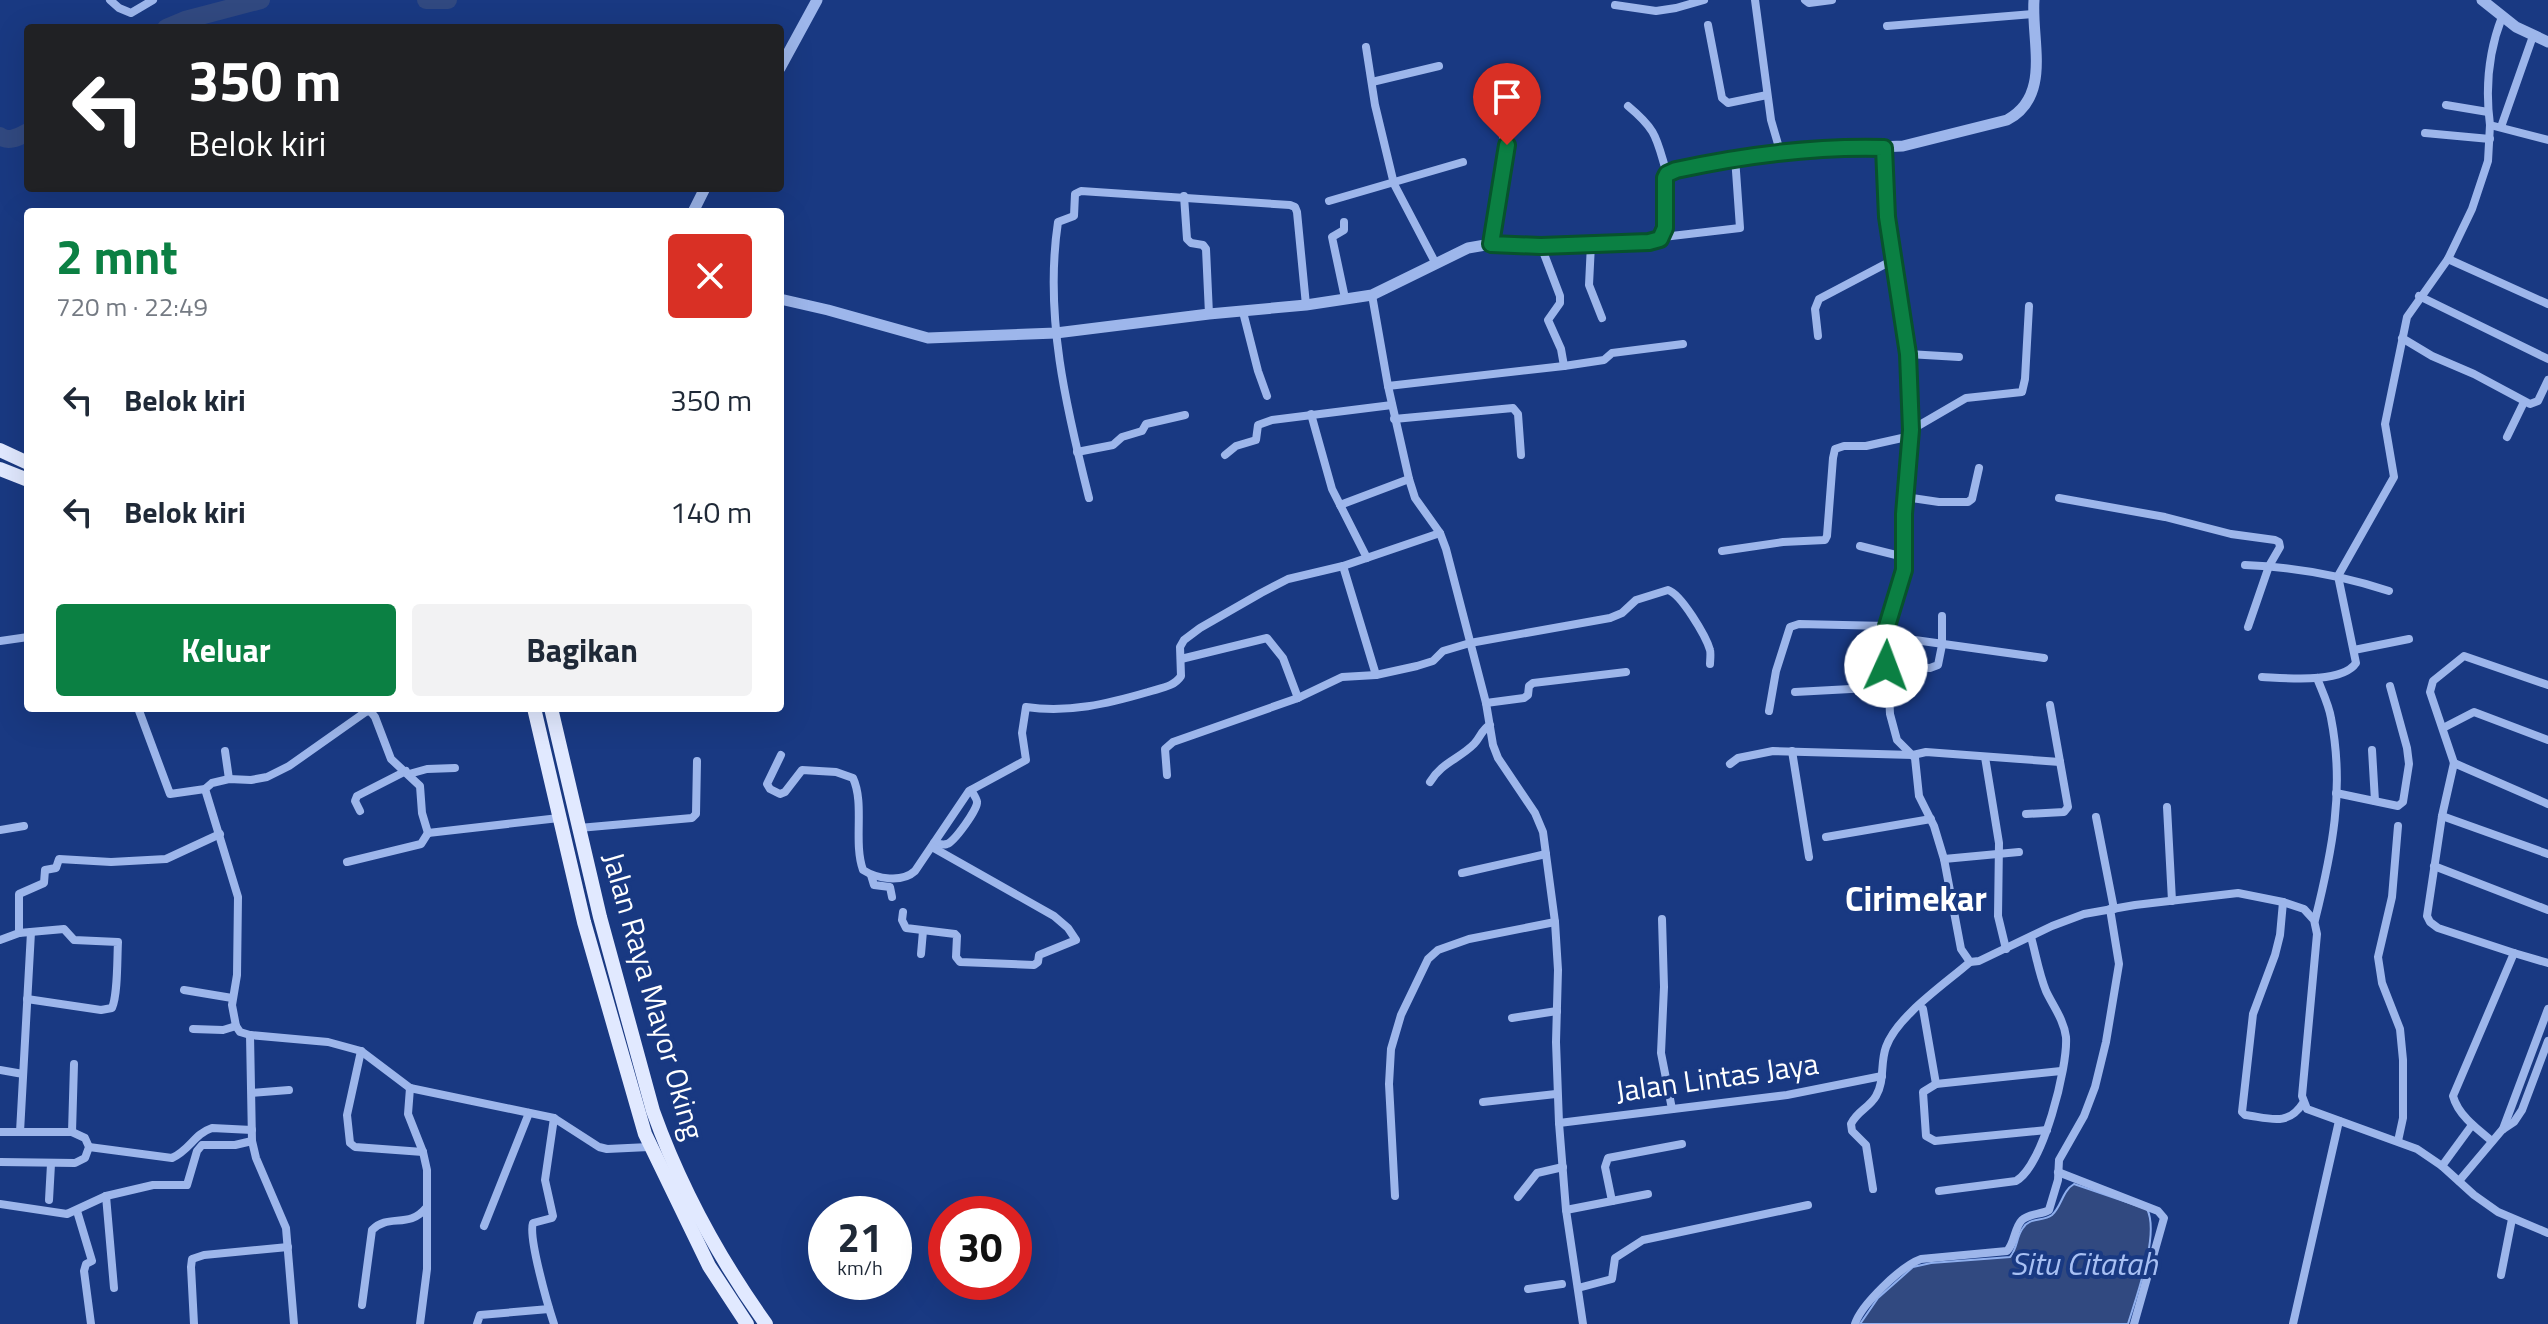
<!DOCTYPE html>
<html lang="id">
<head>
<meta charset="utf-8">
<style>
	body { margin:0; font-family:"Titillium Web",sans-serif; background:#f2f2f3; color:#1f2937; height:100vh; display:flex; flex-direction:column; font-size:30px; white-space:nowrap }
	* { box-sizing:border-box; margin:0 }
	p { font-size:26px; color:#747a83 }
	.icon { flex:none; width:44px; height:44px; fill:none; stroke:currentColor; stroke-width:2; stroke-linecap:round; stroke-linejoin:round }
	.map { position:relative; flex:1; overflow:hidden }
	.sheet { position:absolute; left:24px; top:208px; width:760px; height:504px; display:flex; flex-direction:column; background:#fff; border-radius:8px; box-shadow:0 8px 32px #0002 }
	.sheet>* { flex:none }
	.banner { position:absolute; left:24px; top:24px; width:760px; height:168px; border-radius:8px; box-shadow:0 8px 32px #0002; background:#202124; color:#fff; overflow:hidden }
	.speed { position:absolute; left:808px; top:1196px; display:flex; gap:16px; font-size:40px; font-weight:700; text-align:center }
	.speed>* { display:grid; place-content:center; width:104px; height:104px; border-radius:50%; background:#fff; box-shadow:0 8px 32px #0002; line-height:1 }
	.speed small { font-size:20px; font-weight:400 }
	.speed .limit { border:12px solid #d22; background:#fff; color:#111 }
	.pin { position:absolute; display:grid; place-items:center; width:68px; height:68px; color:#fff; margin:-82px -34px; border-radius:50% 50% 50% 0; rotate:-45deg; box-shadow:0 0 8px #0007 }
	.pin .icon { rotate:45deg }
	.me { position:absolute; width:88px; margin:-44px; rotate:2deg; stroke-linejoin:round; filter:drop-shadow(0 0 6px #0008) }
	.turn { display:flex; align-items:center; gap:28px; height:168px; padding:0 32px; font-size:36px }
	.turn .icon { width:104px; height:104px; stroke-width:2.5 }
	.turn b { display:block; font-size:56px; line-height:68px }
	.round { display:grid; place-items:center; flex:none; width:84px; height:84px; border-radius:8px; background:#f2f2f3 }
	.overview { display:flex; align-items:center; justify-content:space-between; height:136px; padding:0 32px }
	h1 { font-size:48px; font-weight:700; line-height:60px; color:#0b8043 }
	.cta { display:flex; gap:16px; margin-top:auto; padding:16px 32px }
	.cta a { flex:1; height:92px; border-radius:8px; background:#0b8043; color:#fff; font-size:32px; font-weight:700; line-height:92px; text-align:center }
	.cta a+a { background:#f2f2f3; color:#1f2937 }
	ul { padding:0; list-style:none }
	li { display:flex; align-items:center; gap:24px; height:112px; padding:0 32px }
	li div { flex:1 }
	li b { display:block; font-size:30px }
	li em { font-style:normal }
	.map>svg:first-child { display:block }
</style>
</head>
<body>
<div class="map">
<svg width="2548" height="1324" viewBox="0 0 2548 1324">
	<rect width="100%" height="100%" fill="#193982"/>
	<!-- water -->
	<path fill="#314980" stroke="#8fafed" stroke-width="2" d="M2074,1184L2147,1209C2160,1234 2136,1297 2128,1324H1860L1878,1298L1913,1267L1931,1263L2010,1257C2018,1248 2016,1237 2023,1228C2029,1217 2043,1222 2052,1215C2062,1206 2062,1191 2074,1184Z"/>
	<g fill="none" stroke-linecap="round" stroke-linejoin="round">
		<!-- river -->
		<g stroke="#314980" stroke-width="18">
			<path d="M426,0H448"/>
			<path d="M166,28L185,20L261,0"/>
			<path d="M0,136C9,143 20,136 28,132"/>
		</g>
		<!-- minor -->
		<g stroke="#9db6eb" stroke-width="8">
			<path d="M110,0L119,8L131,13L153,0"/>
			<path d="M1755,0L1771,120L1780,151"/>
			<path d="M1805,0L1809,3L1832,0"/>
			<path d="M1615,5L1656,11L1676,8L1704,0"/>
			<path d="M2502,17C2488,53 2485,87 2490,125L2548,140"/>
			<path d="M1708,25L1722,98L1728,103L1767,95"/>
			<path d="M1887,26L2033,14"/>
			<path d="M1366,47L1375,105L1394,184L1436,264"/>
			<path d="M1372,82L1439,66"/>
			<path d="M2446,105L2488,112"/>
			<path d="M1628,106C1658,131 1656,138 1667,174"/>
			<path d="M2501,127L2533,36"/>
			<path d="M2425,133L2490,139"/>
			<path d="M1884,148L1887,217L1908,354L1911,430L1904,514V570L1890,613L1886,636L1890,714L1897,740L1915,758L1919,796L1934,826L1944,859L1961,949L1970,962L1979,961L2052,926L2084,914L2135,905L2238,893L2283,902L2304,909L2314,920L2317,934L2302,1096L2307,1109L2417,1149L2442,1166L2474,1195L2498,1212L2548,1233"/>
			<path d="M1184,196L1187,239L1191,243L1203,245L1206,249L1209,314"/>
			<path d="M1329,201L1463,162"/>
			<path d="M1344,222V230L1332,237L1345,298"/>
			<path d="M1663,237L1740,228L1735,157"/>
			<path d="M1491,244L1507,153L1499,118"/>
			<path d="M1591,244L1589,285L1602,318"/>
			<path d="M1541,246L1560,296V303L1548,320L1561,349L1564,366"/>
			<path d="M2448,259L2548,304"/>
			<path d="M1372,295L1388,386L1409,479L1415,498L1440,533L1446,549L1486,703L1493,745L1498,758L1535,813L1543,832L1555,922L1558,970L1556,1042L1559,1123L1566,1210L1583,1324"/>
			<path d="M2419,296L2548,359"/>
			<path d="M1243,312L1258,371L1267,396"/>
			<path d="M1818,336L1815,309L1819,299L1893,260"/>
			<path d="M2402,338L2432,356L2474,374L2530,404L2538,401L2548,380"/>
			<path d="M1908,354L1959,357"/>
			<path d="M1388,386L1564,366L1604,360L1612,353L1683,344"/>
			<path d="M1311,414L1332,489L1367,558"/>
			<path d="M1394,419L1513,408L1518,414L1521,455"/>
			<path d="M1911,430L1966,398L2022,392L2025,379L2029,306"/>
			<path d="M2507,437L2524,402"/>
			<path d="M1077,452L1113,445L1122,437L1142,431L1146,424L1185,415"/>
			<path d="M1225,455L1236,446L1256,440L1258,425L1272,420L1392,405"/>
			<path d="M1905,497L1939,502H1968L1972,499L1979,468"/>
			<path d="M1089,498C1066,407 1044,315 1058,222L1074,216L1075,194L1081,191L1290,205L1295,207L1297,212L1306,305"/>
			<path d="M2059,498L2165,517L2231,534L2275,540L2279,542L2280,547L2269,566L2248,627"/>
			<path d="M1340,505L1409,479"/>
			<path d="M1860,546L1904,557"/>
			<path d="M1722,551L1783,542L1825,540L1827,536L1833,458L1835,449L1844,446H1866L1911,436"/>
			<path d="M2245,565C2296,567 2341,575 2389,591"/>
			<path d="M1343,566L1376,675"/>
			<path d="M1886,636L2044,658"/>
			<path d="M0,641L28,637"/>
			<path d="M2354,650L2409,639"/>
			<path d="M1181,659L1267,638L1283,658L1298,698"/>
			<path d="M1886,666L1930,668L1938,665L1942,645V616"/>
			<path d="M2262,677C2285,678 2342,684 2356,663L2338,576L2394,477L2385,424L2407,317L2448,259L2472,209L2488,161L2490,125"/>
			<path d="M1795,692L1888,687"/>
			<path d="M1486,703L1524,698L1528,695L1529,686L1533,683L1626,672"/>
			<path d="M138,708L170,794L205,789L212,783L229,779L251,780L267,777L289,766L367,711"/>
			<path d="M367,711L371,712L375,717L391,759L420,786L422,813L428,833"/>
			<path d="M1769,711L1776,671L1790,627L1799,624L1887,626"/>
			<path d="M2443,728L2474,712L2548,740"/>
			<path d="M2372,750L2375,801"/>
			<path d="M225,751L229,779"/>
			<path d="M1792,751L1809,857"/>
			<path d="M781,755L767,784L770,789L780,794L785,792L802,770L836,772L853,778C865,804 853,842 863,870C877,879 902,883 915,871L969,791L1026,760L1022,733L1026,707C1069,713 1107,704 1148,692C1160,688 1174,687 1181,676L1180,647L1184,640L1200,628L1261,593L1288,579L1343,566L1440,533"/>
			<path d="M1985,757L1999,843L1998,916L2006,949"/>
			<path d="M2454,763L2548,804"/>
			<path d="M1730,764L1738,758L1773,751L1913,755L1926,752L2060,762"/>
			<path d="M409,774L427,769L455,768"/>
			<path d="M1167,775L1165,749L1173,742L1298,698L1342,677L1376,675L1417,666L1433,661L1443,651L1470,643L1610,618L1622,613L1636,600L1668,590C1681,594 1706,636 1710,650C1711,653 1710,661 1710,664"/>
			<path d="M1430,782C1441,763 1459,759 1474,744C1481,737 1481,730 1490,725"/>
			<path d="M205,789L238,897L237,975L232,1005L236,1026"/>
			<path d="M2336,793L2398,806L2403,802L2409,764L2407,748L2390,686"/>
			<path d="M2167,807L2172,901"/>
			<path d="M360,811L355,801L357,796L406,771"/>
			<path d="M2026,814L2064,812L2068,807L2050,705"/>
			<path d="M2442,816L2548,854"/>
			<path d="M2096,817L2114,909"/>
			<path d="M2398,826L2392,897L2378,957L2382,983L2400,1029L2403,1060V1118L2398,1141"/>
			<path d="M579,828L692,818L696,814L697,761"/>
			<path d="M0,830L24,826"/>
			<path d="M428,833L559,818"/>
			<path d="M1826,837L1931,819"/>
			<path d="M934,843C938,844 943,845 947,844C954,842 978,809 977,802C977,799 972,792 971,790"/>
			<path d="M1944,859L2019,852"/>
			<path d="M347,862L421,844L428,833"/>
			<path d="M2434,866L2548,910"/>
			<path d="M1462,873L1546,854"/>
			<path d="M871,875L874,885L890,887L892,897"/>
			<path d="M2283,902L2280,935L2275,955L2253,1014L2242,1112L2245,1115C2269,1118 2288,1127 2303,1103"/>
			<path d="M903,912L902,920L906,928L955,934L957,936L956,957L960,962L1034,965L1038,962L1039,955L1076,940L1068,928L1054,916L932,847"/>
			<path d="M1662,919L1664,987L1661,1053L1672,1109"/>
			<path d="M2315,920C2332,852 2345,789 2331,718C2329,705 2322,691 2317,678"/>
			<path d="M19,933V894L44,883L45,870L56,868L59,859L111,862L166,859L220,834"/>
			<path d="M0,940L19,933L64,929L74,940L118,942C117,959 118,994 112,1008L101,1010L27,999"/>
			<path d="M2514,953L2548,963"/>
			<path d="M921,954L923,931"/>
			<path d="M184,990L232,998"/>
			<path d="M1923,1009L1936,1084L1923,1092L1926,1136L1935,1141L2047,1130"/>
			<path d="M1512,1018L1557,1011"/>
			<path d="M236,1026L240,1032L250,1035L328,1042L361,1051L410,1088L554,1118L599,1147L607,1149L649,1147"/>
			<path d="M193,1029L223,1030L236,1026"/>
			<path d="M250,1035L252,1141L256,1158L286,1228L294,1324"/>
			<path d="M361,1051L347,1115L350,1143L355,1147L423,1152"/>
			<path d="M0,1070L23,1074"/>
			<path d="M1936,1084L2061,1071"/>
			<path d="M410,1088L408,1114L423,1152L427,1170V1269L420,1324"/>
			<path d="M252,1093L289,1090"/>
			<path d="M1483,1102L1556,1094"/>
			<path d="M554,1118L545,1180L553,1216L552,1218L533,1223C528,1237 548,1306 554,1324"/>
			<path d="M1559,1123L1787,1095L1882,1076"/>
			<path d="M2503,1129L2548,1009"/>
			<path d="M0,1132H72L85,1138L89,1147L85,1158L75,1163L0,1162"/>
			<path d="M20,1132L31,932"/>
			<path d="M72,1132L74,1064"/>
			<path d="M2492,1141C2477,1129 2458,1115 2453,1096L2514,953L2438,928L2430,922L2427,916L2442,816L2454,763L2430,692L2433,681L2464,656L2548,685"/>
			<path d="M89,1147L172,1158C190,1150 194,1134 212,1128L252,1130"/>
			<path d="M2442,1166L2472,1125"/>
			<path d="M2058,1172L2158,1211L2164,1218L2134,1324"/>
			<path d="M2459,1181L2502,1130L2514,1122L2522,1110L2548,1041"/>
			<path d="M1873,1189L1866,1145L1852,1131L1851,1124C1857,1111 1869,1108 1876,1096C1885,1081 1880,1063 1886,1047C1897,1016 1945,984 1970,962"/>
			<path d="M1939,1191L2016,1181C2043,1166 2068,1067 2066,1037C2064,1020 2053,1006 2046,991C2039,974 2036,955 2031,937"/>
			<path d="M106,1196L114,1288"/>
			<path d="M1395,1196L1389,1084L1391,1049L1401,1015L1428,959L1438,950L1469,939L1555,922"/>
			<path d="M1518,1197L1537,1173L1563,1167"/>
			<path d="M49,1200L51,1164"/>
			<path d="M1612,1201L1605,1167L1608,1158L1682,1144"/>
			<path d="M0,1204L67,1214L106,1196L153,1185H187L197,1151L202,1145H235L252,1141"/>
			<path d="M1566,1210L1648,1194"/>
			<path d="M77,1211L92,1261L86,1264L84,1271L91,1324"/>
			<path d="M484,1226L529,1113"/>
			<path d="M2501,1275L2512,1219"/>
			<path d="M1578,1288L1612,1279L1615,1258L1643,1240L1808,1205"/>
			<path d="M1528,1289L1562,1284"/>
			<path d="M362,1305L372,1230C388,1213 409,1229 426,1208"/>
			<path d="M194,1324L191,1267L192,1259L204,1255L288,1247"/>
			<path d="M477,1324L480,1315L549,1309"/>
			<path d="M1855,1324C1861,1305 1901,1266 1921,1259L2007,1251C2015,1243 2014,1228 2022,1220C2029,1213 2041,1215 2049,1210L2058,1180L2059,1160L2084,1116L2095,1087L2106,1042L2119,964L2110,909"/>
			<path d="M2293,1324L2339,1121"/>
		</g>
		<!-- tertiary -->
		<g stroke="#9db6eb" stroke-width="11">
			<path d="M2482,0L2516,27L2548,42"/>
			<path d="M780,68L817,0"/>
			<path d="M693,212L705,188"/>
			<path d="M780,299L828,310L928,338L1056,333L1209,314L1306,305L1372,295L1468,248L1491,244L1541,246L1656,241L1665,233L1664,186L1667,174L1672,171L1735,157L1780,151L1903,146L2007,120C2052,96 2031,41 2034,0"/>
		</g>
		<!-- primary -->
		<g stroke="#e1e9ff" stroke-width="14">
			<path d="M0,450L28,463"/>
			<path d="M0,469L28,480"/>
			<path d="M534,708L584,922L645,1134L709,1266L747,1324"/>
			<path d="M551,708L600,917L653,1111C681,1189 718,1257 766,1324"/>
		</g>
	</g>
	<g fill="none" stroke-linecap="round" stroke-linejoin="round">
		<defs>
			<path id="route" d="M1507,145L1491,244L1541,246L1649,242L1660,239L1665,228V178L1667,174L1676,170C1745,155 1812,146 1884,148L1887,217L1908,354L1911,430L1904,514V570L1887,626L1886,666"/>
		</defs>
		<!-- route casing -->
		<use href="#route" stroke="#07532c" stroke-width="20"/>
		<!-- route -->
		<use href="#route" stroke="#0b8043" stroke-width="14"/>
	</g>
	<g text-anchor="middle" stroke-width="8" stroke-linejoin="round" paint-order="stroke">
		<!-- street labels -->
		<g font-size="30" fill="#fff" stroke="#193982">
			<text transform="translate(653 996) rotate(74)" y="10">Jalan Raya Mayor Oking</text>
			<text transform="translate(1717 1078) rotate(-8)" y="10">Jalan Lintas Jaya</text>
		</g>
		<!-- water labels -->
		<g font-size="32" font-style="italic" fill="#a8c0f3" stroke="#193982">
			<text x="2084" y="1275">Situ Citatah</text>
		</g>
		<!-- quarter labels -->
		<g font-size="34" font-weight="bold" fill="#fff" stroke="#193982">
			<text x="1916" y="911">Cirimekar</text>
		</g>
	</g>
</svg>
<div class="speed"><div>21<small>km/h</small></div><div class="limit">30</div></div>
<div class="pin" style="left:1507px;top:145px;background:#d93025"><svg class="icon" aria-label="arrive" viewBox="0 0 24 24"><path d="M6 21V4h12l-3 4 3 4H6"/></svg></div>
<svg class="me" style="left:1886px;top:666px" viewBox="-20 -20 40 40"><circle r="19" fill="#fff"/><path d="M0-13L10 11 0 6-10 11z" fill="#0b8043"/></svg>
<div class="banner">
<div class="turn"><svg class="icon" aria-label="left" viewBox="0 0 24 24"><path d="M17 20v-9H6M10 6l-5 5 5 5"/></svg><div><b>350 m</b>Belok kiri</div></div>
</div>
<section class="sheet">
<div class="overview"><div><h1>2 mnt</h1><p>720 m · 22:49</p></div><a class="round" style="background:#d93025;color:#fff"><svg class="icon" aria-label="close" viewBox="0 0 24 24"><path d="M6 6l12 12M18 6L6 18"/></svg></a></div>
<ul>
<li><svg class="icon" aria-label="left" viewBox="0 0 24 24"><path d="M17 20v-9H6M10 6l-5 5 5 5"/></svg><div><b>Belok kiri</b></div><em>350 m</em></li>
<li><svg class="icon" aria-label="left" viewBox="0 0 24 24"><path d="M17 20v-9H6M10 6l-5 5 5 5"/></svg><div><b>Belok kiri</b></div><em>140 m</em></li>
</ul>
<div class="cta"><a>Keluar</a><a>Bagikan</a></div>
</section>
</div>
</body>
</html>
